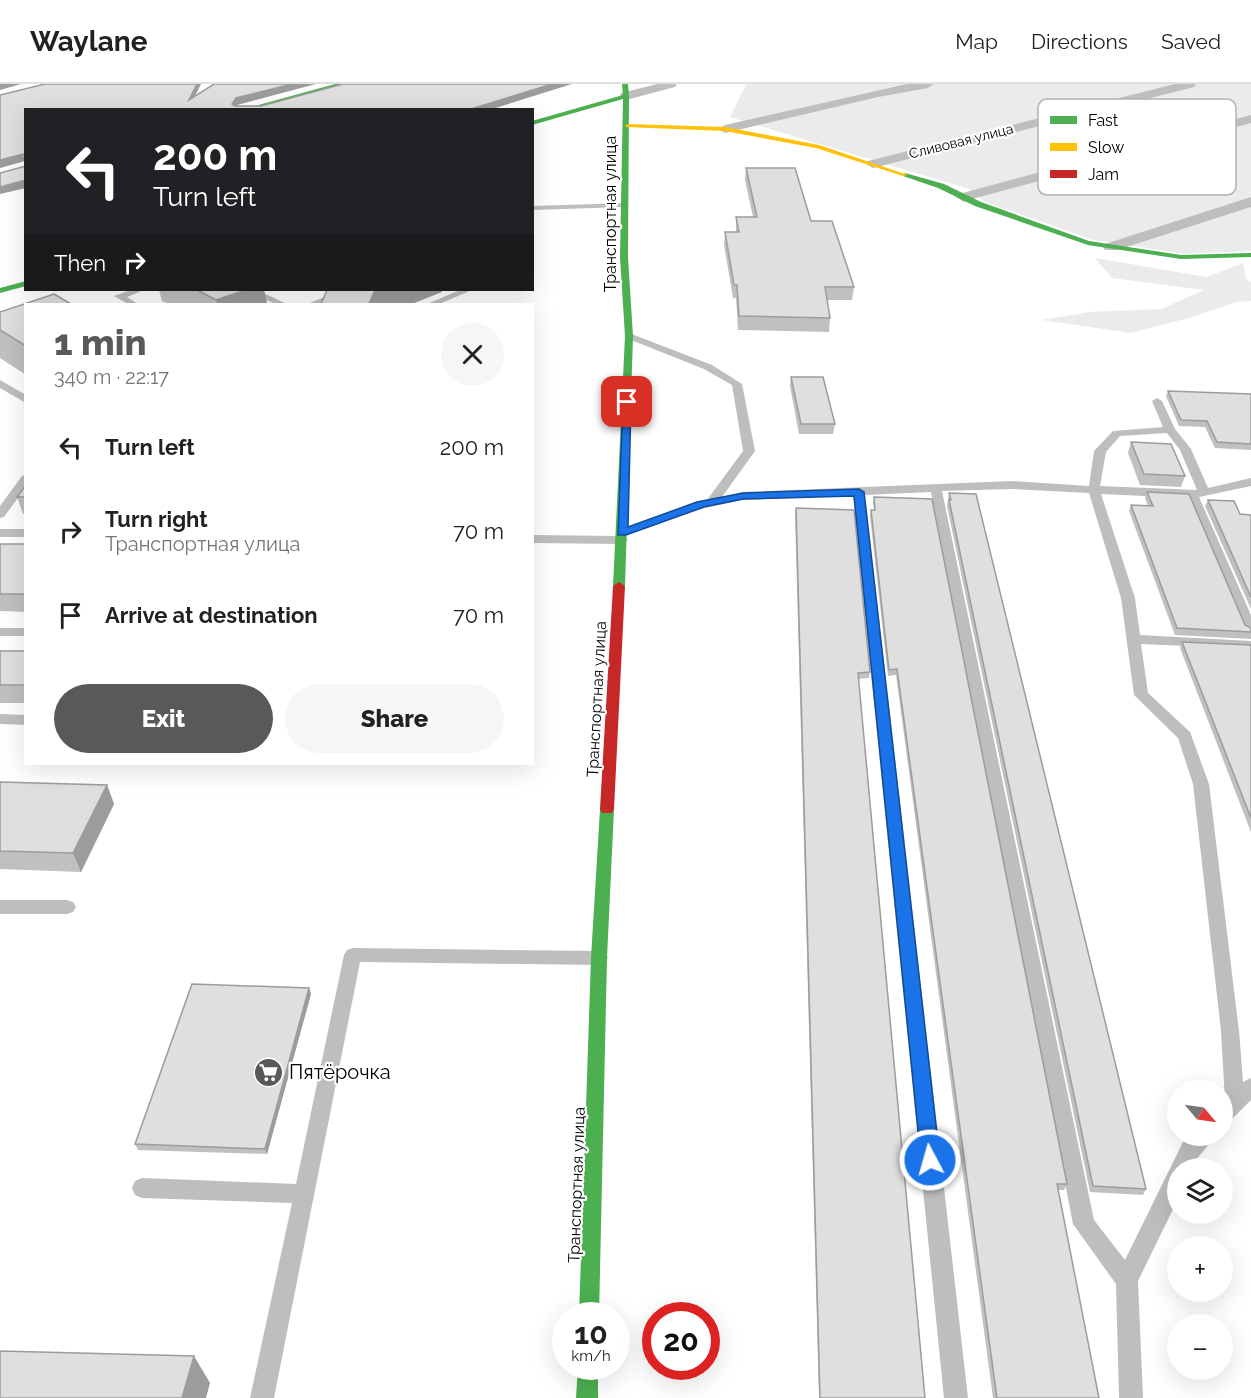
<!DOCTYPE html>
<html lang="en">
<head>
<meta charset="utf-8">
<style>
	body { margin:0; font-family:Raleway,sans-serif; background:#f6f6f6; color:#202124; height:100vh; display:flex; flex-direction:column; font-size:22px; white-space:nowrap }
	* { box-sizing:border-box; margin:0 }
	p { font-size:20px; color:#757577 }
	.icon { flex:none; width:33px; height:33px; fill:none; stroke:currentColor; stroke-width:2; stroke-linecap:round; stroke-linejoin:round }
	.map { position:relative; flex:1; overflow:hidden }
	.sheet { position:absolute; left:24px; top:219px; width:510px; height:462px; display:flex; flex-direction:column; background:#fff; border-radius:0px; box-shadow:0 6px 24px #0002 }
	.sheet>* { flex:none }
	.hud { position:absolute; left:24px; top:24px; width:510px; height:183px; border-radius:0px; box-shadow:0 6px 24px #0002; background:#202124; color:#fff; overflow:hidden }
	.needle { width:39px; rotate:119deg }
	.tools { position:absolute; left:1167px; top:996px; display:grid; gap:12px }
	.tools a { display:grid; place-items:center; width:66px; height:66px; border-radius:50%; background:#fff; box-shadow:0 6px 24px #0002; font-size:30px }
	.speed { position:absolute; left:552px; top:1218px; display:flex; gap:12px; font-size:30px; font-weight:700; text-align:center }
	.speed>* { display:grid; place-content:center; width:78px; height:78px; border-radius:50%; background:#fff; box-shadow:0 6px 24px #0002; line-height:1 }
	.speed small { font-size:15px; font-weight:400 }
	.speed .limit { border:9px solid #d22; background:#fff; color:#111 }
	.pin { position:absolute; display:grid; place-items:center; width:51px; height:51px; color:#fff; margin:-26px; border-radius:12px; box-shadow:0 3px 9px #0006 }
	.me { position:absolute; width:66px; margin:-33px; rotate:354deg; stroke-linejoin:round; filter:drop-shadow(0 0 4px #0008) }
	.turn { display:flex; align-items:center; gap:21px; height:126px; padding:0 30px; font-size:27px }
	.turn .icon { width:78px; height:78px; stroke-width:2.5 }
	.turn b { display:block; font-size:42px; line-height:51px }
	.then { display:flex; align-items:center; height:57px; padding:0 30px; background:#0003; gap:12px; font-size:22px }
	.round { display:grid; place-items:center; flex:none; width:63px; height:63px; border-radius:32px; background:#f6f6f6 }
	.overview { display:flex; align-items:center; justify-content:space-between; height:102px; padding:0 30px }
	h1 { font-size:36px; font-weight:800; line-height:45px; color:#595959 }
	.action { display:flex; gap:12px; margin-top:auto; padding:12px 30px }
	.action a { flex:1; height:69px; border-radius:36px; background:#595959; color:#fff; font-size:24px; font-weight:800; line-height:69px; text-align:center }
	.action a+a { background:#f6f6f6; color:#202124 }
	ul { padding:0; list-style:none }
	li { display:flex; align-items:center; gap:18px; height:84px; padding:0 30px }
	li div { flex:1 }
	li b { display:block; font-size:22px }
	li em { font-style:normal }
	header { display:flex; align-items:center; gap:36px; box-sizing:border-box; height:84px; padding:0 30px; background:#fff; border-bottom:2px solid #e0e0e0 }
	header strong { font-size:28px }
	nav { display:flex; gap:33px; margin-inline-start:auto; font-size:21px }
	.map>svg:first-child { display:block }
</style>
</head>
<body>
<header>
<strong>Waylane</strong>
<nav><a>Map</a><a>Directions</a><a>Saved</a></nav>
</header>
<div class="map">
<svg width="1251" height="1314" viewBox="0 0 1251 1314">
	<rect width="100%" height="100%" fill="#fff"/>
	<!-- green -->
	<g fill="#ebebeb">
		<path d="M746,0H1251V167L1185,170L1094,156L985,118L969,105L730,33Z"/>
		<path d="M1095,174L1207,193L1243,179L1246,195L1251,198V217L1237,218L1192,233L1131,249L1042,236L1090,228L1161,225L1204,206L1112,194Z"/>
	</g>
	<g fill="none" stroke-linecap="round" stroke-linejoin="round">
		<!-- lane -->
		<g fill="#bebebe" fill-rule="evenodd">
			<path d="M628,119V123H625L532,126V122Z"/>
			<path d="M131,206H144L127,213L138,220H128L114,212Z"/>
			<path d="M245,206H257L287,220H275Z"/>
			<path d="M460,206H472L439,220H427Z"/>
			<path d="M340,207L345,210L343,212L319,220H307Z"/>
			<path d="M629,249L712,281L742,300L755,367L722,413L743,408L1011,397L1089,402L1094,367L1113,347L1163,343L1152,317L1157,314L1162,317L1175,345L1191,365L1208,404L1251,394V402L1199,413L1251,531V550L1244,546L1188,414L1101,410L1135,514L1140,551L1251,557V565L1141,560L1148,609L1190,648L1209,700L1239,947L1243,998L1251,994V1016L1229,1038L1222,1041V1018L1225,1016L1221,947L1193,700L1178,654L1134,611L1121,514L1089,409L1011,405L942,407L1094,1136L1125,1176L1183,1058L1190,1052H1214C1208,1064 1197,1072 1191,1084H1178V1115L1138,1197L1143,1314H1119L1116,1200L1073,1140L931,408L865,411L968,1314H944L853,411L743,416L704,424L623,452L628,456L622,460L532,459V451L620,452L616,449L618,446L707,416L743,367L732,301L704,285L626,254L624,252ZM1167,349L1180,366L1197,406L1100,402L1106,368L1120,352Z"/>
			<path d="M0,296L26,311V319L0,304Z"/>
			<path d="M26,391V403L4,433L0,434V422L22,392Z"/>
			<rect x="0" y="445" width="26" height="8"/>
			<rect x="0" y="544" width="26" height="8"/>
			<path d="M0,630L26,631V641L0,640Z"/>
			<path d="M0,816H67L73,818L76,823L73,828L67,830H0Z"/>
			<path d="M353,864L599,867L605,869L608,874L605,879L599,881L360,878L274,1314H250L292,1119L142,1114L135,1111L132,1104L135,1097L142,1094L296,1100L344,871L347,866Z"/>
		</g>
		<!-- street -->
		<g fill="#bebebe" fill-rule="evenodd">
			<path d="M657,0H677L675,3L626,16L620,12L621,9Z"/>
			<path d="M907,0H934L928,4L878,13L725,49L718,45L725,41Z"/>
			<path d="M1175,0H1196L1194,3L873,84L866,80L868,77Z"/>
			<path d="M1251,31V39L969,116L964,118L956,113L959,110Z"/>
			<path d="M1251,113V123L1117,166H1105L1103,163L1105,160Z"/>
		</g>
		<!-- fast -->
		<g fill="#4caf50" fill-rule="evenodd">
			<path d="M335,0H345L252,26H240Z"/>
			<path d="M622,0H628L629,12L628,173L633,252L625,502L619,506L613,502L625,252L620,173L623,15L532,41V37L623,11Z"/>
			<path d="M905,89L944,100L981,118L1089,157L1181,171L1251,169V173L1181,175L1088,161L975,122L938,104L903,92Z"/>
			<path d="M26,197V202L0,209V204Z"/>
			<path d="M607,720L612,721L614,725L607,874L599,1232H579L591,874L600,725L602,721Z"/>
			<path d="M578,1282H598V1314H576Z"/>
		</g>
		<!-- slow -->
		<path fill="#ffc107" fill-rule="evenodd" d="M627,40L725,43L819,61L908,91L903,92L816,64L725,47L625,43Z"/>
		<!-- jam -->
		<path fill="#c62828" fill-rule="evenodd" d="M619,498L625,502L614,725L612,729H602L600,725L613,502Z"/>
	</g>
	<!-- wall -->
	<g fill="#c0c0c0">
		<path d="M746,84L811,137L854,203L852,216H827L830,234L829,248L738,246L736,214H733L724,161L725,148H736V133H753L745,96Z"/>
		<path d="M159,206H264L267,220H169L162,217Z"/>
		<path d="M26,220V291L0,274V228Z"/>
		<path d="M791,293L835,340L833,350H799L790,302Z"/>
		<path d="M1168,307L1251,310V366L1215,364L1205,343L1179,342L1166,312Z"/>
		<path d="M1131,358L1185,392L1181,403L1140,401L1128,369Z"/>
		<path d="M26,401V430H23L17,413Z"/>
		<path d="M1147,408L1245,541L1251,544V555L1175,551L1129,427L1131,421L1148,422L1145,414Z"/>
		<path d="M949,409L1146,1105L1143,1111L1090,1108L947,422Z"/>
		<path d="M874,413L1067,1100L1064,1106H1058L1099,1314H993L896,591L888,592L870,432L871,426H874L873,419Z"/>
		<path d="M1208,416L1240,430L1251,431V525L1205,422Z"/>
		<path d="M796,424L870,588L869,594L858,595L925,1314H819L795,430Z"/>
		<path d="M0,460H26V528L0,527Z"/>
		<path d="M1182,558L1251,561V748L1180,564Z"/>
		<rect x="0" y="567" width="26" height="52"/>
		<path d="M0,698L107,701L114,720L81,788L0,785Z"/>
		<path d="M309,904L311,910L267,1070L138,1066L135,1060Z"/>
	</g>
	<!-- shaded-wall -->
	<g fill="#9c9c9c">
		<path d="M0,0H21L0,6Z"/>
		<path d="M197,0H201L190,22L189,16Z"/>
		<path d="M292,0H316L237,21L234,26L232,20L236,14Z"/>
		<path d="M552,0H572L489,26H468Z"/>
		<path d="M23,70L25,77L0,84V76Z"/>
		<path d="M26,96V104L0,110V103Z"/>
		<path d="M246,206H264L267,220H217L216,216Z"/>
		<path d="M374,206H442V208L412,220H369Z"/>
		<path d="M107,701L114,720L81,788L73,769Z"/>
		<path d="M309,904L311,910L267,1070L265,1065Z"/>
		<path d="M194,1272L210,1299L206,1314H182Z"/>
	</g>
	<!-- building -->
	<g fill="#dfdfdf" stroke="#9c9c9c" stroke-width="1.5">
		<path d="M45,0H197L189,16L214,0H292L236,14L232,20L235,22H261L343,0H552L468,26H26V72L23,70L0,76V11Z"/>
		<path d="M26,82V96L0,103V89Z"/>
		<path d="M746,84H795L811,137H832L854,203H825L830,234L739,232L737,201H734L725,148H739L736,133H757Z"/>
		<path d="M197,206H246L216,216Z"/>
		<path d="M327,206H375L369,220H321Z"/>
		<path d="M54,210L71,220H26V262L0,246V228Z"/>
		<path d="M791,293H823L835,340H801Z"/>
		<path d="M1168,307L1251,310V360L1217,358L1207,337L1181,336Z"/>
		<path d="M1131,358L1171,360L1185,392L1144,390Z"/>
		<path d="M26,401V413H17Z"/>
		<path d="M1147,408L1189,410L1245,541L1251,544V548L1177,544L1131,421L1153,422Z"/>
		<path d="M949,409L976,410L1146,1105L1093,1102L949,416H951Z"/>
		<path d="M874,413L932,415L1067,1100H1057L1099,1314H997L897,585L889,586L871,426H875Z"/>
		<path d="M1208,416L1234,417L1240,430L1251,431V513Z"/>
		<path d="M796,424L854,426L870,588L858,589L925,1314H820Z"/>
		<rect x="0" y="460" width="26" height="50"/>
		<path d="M1182,558L1251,561V734Z"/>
		<rect x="0" y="567" width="26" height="34"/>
		<path d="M0,698L107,701L73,769L0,767Z"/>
		<path d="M192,900L309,904L265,1065L135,1060Z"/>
		<path d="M0,1267L194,1272L182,1314H0Z"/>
	</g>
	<!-- route -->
	<path fill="#1a73e8" stroke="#114b97" stroke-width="1.5" d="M623,315L631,318L628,443L697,418L743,409L859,405L864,408L940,1076L937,1082L930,1084L924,1082L921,1076L854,412L743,415L704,423L626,451H618Z"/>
	<!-- icons -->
	<defs>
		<symbol id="supermarket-disc" viewBox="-11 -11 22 22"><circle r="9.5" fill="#595959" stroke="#fff"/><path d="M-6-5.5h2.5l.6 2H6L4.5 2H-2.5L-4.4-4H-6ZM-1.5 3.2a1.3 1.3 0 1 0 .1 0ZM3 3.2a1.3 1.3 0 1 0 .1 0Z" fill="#fff"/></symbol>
	</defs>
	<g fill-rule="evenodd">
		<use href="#supermarket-disc" x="252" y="972" width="33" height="33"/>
	</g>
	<g text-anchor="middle" stroke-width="4.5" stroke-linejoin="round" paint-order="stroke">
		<!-- far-street labels -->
		<g font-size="14" fill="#000" stroke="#fff">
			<text transform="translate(961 57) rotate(-14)" y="5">Сливовая улица</text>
		</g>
		<!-- street labels -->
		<g font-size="16" fill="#000" stroke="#fff">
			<text transform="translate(610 130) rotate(-90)" y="6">Транспортная улица</text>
			<text transform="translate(596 615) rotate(-87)" y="6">Транспортная улица</text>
			<text transform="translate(576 1101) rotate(-88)" y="6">Транспортная улица</text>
		</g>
		<!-- near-poi labels -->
		<g font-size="20" fill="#000" stroke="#fff" text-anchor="start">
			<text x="289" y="995">Пятёрочка</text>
		</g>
	</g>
	<!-- legend -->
	<rect x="1038" y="15" width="198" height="96" rx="9" fill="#fff" stroke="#b2b2b2" stroke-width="1.5"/>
	<rect x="1050" y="32" width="27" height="8" fill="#4caf50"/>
	<rect x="1050" y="59" width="27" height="8" fill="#ffc107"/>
	<rect x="1050" y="86" width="27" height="8" fill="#c62828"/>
	<g font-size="16" fill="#000">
		<text x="1088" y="42">Fast</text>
		<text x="1088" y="69">Slow</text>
		<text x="1088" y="96">Jam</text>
	</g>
</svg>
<div class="tools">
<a><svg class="needle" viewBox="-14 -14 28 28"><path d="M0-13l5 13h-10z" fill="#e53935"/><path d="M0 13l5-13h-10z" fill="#757577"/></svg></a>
<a><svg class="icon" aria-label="layers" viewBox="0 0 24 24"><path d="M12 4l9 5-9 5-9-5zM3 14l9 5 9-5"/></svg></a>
<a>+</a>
<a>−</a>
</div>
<div class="speed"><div>10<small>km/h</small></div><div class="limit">20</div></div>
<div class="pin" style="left:627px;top:318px;background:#d93025"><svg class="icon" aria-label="arrive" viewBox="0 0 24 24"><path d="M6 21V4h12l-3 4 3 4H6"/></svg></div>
<svg class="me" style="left:930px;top:1076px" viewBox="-20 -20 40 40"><circle r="17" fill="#1a73e8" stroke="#fff" stroke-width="3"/><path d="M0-11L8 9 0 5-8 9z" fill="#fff"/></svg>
<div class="hud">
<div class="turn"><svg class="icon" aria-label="left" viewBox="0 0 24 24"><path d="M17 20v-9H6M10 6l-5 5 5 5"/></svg><div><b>200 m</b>Turn left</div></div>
<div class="then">Then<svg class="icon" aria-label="right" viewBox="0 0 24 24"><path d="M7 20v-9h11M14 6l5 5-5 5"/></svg></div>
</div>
<section class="sheet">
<div class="overview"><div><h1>1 min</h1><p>340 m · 22:17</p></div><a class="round"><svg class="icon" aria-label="close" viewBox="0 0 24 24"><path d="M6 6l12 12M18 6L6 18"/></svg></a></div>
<ul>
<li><svg class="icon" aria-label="left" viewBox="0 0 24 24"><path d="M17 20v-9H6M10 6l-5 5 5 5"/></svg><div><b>Turn left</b></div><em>200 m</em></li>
<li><svg class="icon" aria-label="right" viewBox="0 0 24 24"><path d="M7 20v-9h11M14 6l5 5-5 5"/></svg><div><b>Turn right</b><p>Транспортная улица</p></div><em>70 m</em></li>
<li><svg class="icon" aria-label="arrive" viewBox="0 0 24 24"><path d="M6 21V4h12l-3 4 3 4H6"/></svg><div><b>Arrive at destination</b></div><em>70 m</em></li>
</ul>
<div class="action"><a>Exit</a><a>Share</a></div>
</section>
</div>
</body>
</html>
